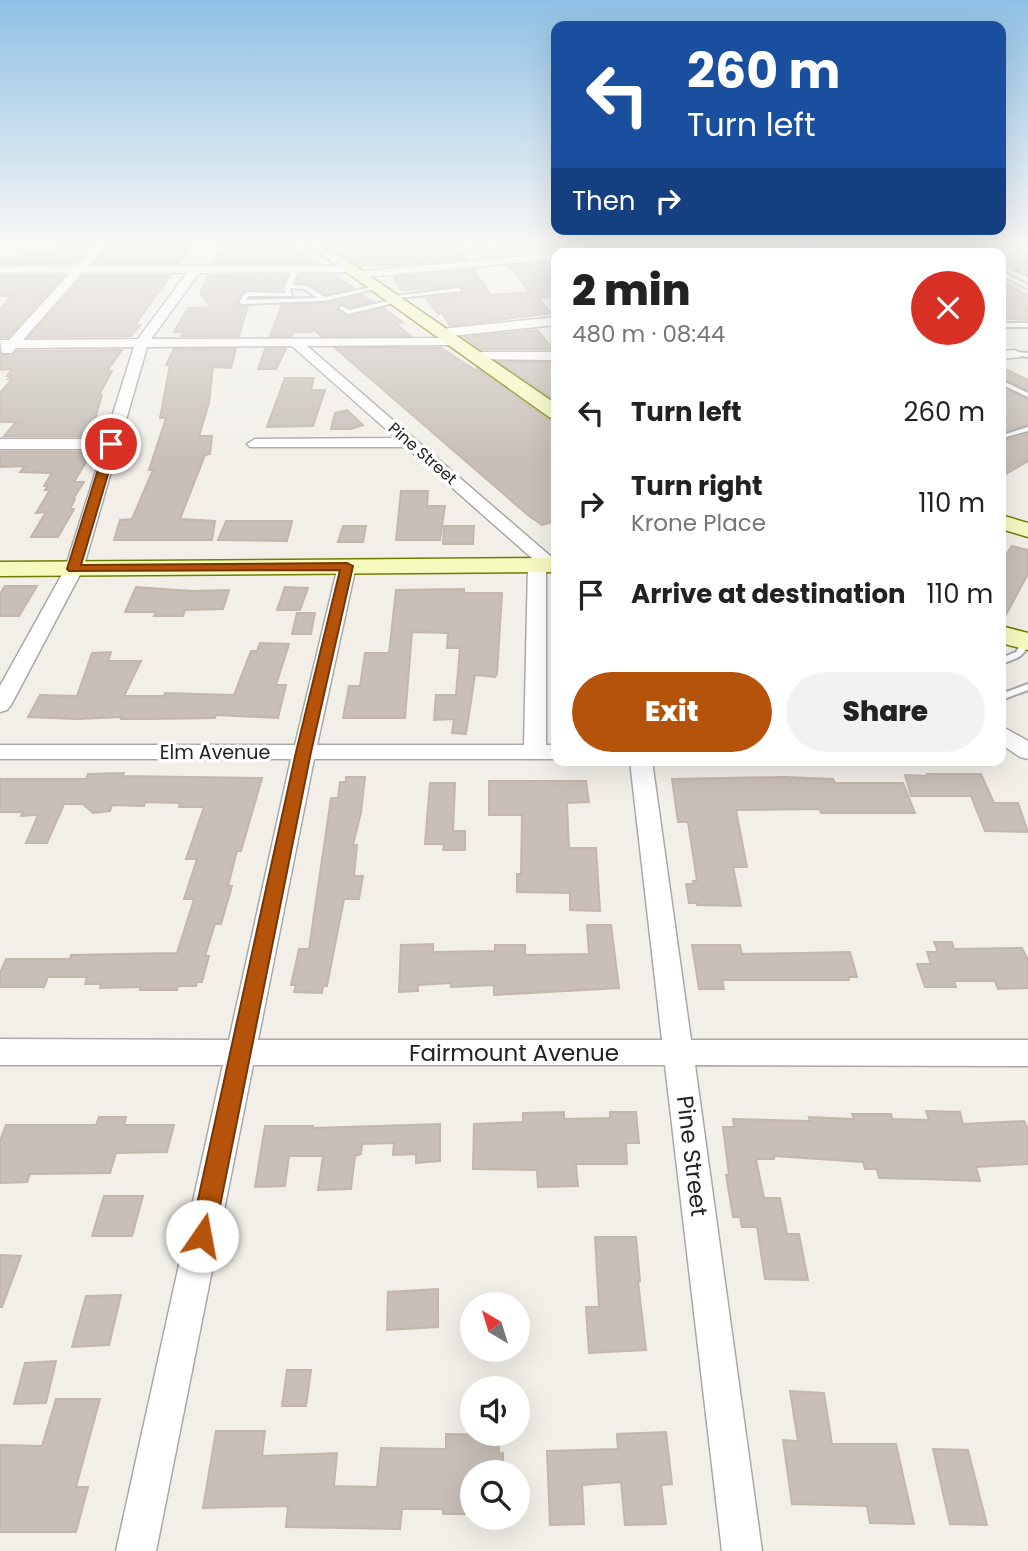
<!DOCTYPE html>
<html lang="en">
<head>
<meta charset="utf-8">
<style>
	body { margin:0; font-family:Poppins,sans-serif; background:#f2f2f2; color:#222; height:100vh; display:flex; flex-direction:column; font-size:26px; white-space:nowrap }
	* { box-sizing:border-box; margin:0 }
	p { font-size:23px; color:#767676 }
	.icon { flex:none; width:38px; height:38px; fill:none; stroke:currentColor; stroke-width:2; stroke-linecap:round; stroke-linejoin:round }
	.map { position:relative; flex:1; overflow:hidden }
	.panel { position:absolute; left:551px; top:248px; width:455px; height:518px; display:flex; flex-direction:column; background:#fff; border-radius:14px; box-shadow:0 7px 28px #0002 }
	.panel>* { flex:none }
	.guide { position:absolute; left:551px; top:21px; width:455px; height:214px; border-radius:14px; box-shadow:0 7px 28px #0002; background:#1a4fa0; color:#fff; overflow:hidden }
	.needle { width:46px; rotate:322deg }
	.controls { position:absolute; left:460px; top:1292px; display:grid; gap:14px }
	.controls a { display:grid; place-items:center; width:70px; height:70px; border-radius:50%; background:#fff; box-shadow:0 7px 28px #0002; font-size:35px }
	.pin { position:absolute; display:grid; place-items:center; width:60px; height:60px; color:#fff; margin:-30px; border:4px solid #fff; border-radius:50%; box-shadow:0 2px 7px #0007 }
	.me { position:absolute; width:77px; margin:-38px; rotate:12deg; stroke-linejoin:round; filter:drop-shadow(0 0 5px #0008) }
	.turn { display:flex; align-items:center; gap:24px; height:147px; padding:0 21px; font-size:32px }
	.turn .icon { width:91px; height:91px; stroke-width:2.5 }
	.turn b { display:block; font-size:49px; line-height:60px }
	.then { display:flex; align-items:center; height:66px; padding:0 21px; background:#0003; gap:14px; font-size:26px }
	.round { display:grid; place-items:center; flex:none; width:74px; height:74px; border-radius:37px; background:#f2f2f2 }
	.summary { display:flex; align-items:center; justify-content:space-between; height:119px; padding:0 21px }
	h1 { font-size:42px; font-weight:800; line-height:52px }
	.action { display:flex; gap:14px; margin-top:auto; padding:14px 21px }
	.action a { flex:1; height:80px; border-radius:42px; background:#b45309; color:#fff; font-size:28px; font-weight:800; line-height:80px; text-align:center }
	.action a+a { background:#f2f2f2; color:#222 }
	ul { padding:0; list-style:none }
	li { display:flex; align-items:center; gap:21px; height:91px; padding:0 21px }
	li div { flex:1 }
	li b { display:block; font-size:26px }
	li em { font-style:normal }
	.map>svg:first-child { display:block }
</style>
</head>
<body>
<div class="map">
<svg width="1028" height="1551" viewBox="0 0 1028 1551">
	<rect width="100%" height="100%" fill="#f2efe9"/>
	<!-- cemetery -->
	<path fill="#aacbaf" d="M961,244H1028V277L1001,264V254H982Z"/>
	<!-- building -->
	<g fill="#c7bfb8" stroke="#c4b6ab" stroke-width="2">
		<path d="M93,244L75,263L0,264V258H17L28,251H54L61,245Z"/>
		<path d="M109,244H135L131,248H190L179,263H94Z"/>
		<path d="M255,244H284L318,263H213L222,248Z"/>
		<path d="M340,244H456L467,259L388,266L386,264L360,266L347,257Z"/>
		<path d="M516,244H556V250L503,255L495,245Z"/>
		<path d="M556,262V296L538,298L551,313L450,326L442,313L438,314L426,298L461,294L464,291L461,287L401,290L394,277L474,270L491,295L529,292L510,266Z"/>
		<path d="M287,275L282,289L244,290L236,302L241,306H248L239,336H181L184,332H174L188,308L210,307L200,293L207,280L206,276Z"/>
		<path d="M299,275H334L354,288L325,294L308,284L296,283Z"/>
		<path d="M0,276H64L8,337H0V309L12,296H0Z"/>
		<path d="M83,276H170L135,325H140L131,336L29,337Z"/>
		<path d="M1001,281L1028,295V320L1001,318Z"/>
		<path d="M362,295L373,302L349,307L341,304L337,309L349,317L383,308L403,322L396,324L411,336H321L313,329L312,332H294L292,336H270L282,305L324,304Z"/>
		<path d="M537,330L553,349H481L464,337Z"/>
		<path d="M335,348H441L480,373L476,368L547,419L556,421V521L542,525L529,516Z"/>
		<path d="M174,349H236L231,368L213,367L209,403L199,436H212L210,454L205,455L180,519L215,521L212,540H114L120,520L132,519L153,470H149L166,418H160L170,365H166Z"/>
		<path d="M265,349H286L276,369H258Z"/>
		<path d="M122,350L107,371H112L99,395H102L90,436H4L16,422H0V393L12,379H8L11,376H7L12,369L0,370V354L12,356L17,351Z"/>
		<path d="M499,362H556V401Z"/>
		<path d="M1001,367L1028,380V390L1001,378Z"/>
		<path d="M285,378H314L311,390H325L313,426L267,427Z"/>
		<path d="M1001,387L1028,399V425L1001,433Z"/>
		<path d="M347,410L363,425L351,429H331L335,413Z"/>
		<path d="M1028,434V461L1001,477V436L1007,440Z"/>
		<path d="M0,452H92L74,482H84L73,499H75L70,509H74L58,537H31L46,512L36,513L50,490H45L48,486H44L52,473L20,472L25,466L0,467Z"/>
		<path d="M401,491H428L427,506H445L440,540H396Z"/>
		<path d="M226,521H292L287,541L218,540Z"/>
		<path d="M343,526H366L363,542H338Z"/>
		<path d="M444,526H474L473,544H443Z"/>
		<path d="M1012,546L1028,550V574L1001,624V562Z"/>
		<path d="M5,586H37L19,616H0V594Z"/>
		<path d="M136,587L192,591L229,590L223,609L185,610L183,616H154L156,612H125Z"/>
		<path d="M285,587L308,588L300,610H277Z"/>
		<path d="M464,589V593H502L497,674L495,677L475,675L466,734L452,733L454,719L434,720L436,695H456L460,648H447L448,633L412,632L405,718H343L349,686H360L365,653H389L396,590Z"/>
		<path d="M297,613H315L311,634H292Z"/>
		<path d="M260,643L289,644L276,685H286L278,718L216,715L215,718L146,719H121L122,717L78,719L28,717L40,695L77,696L92,653L111,652L108,661H141L124,696H164L165,693L234,695L251,651H257Z"/>
		<path d="M124,773L123,776L262,778L241,851H237L228,886H232L221,924H215L205,956H209L202,982H197L196,986H178L177,990H140L141,987L100,988L101,984H85L87,977H48L44,987H0V973L6,959H70L71,955L177,953L194,899H184L197,859H186L204,807H179L180,803L145,802L144,806L112,805L110,811L93,813L83,804H64L47,843H26L38,815L21,816L23,812H0V779H86L88,774Z"/>
		<path d="M927,774H981L994,803H1018L1028,832L985,831L971,796H911L905,775L928,776Z"/>
		<path d="M346,777H365L361,812L353,845H357L354,876H363L359,899H344L327,986H323L322,993L294,992L296,985H291L299,949H309L331,798H338L340,782H346Z"/>
		<path d="M784,777L833,779L835,783H903L915,813H821L820,809L736,810L747,867H733L741,906L697,905V903H689L686,884H694L693,881H697L688,822H678L672,779Z"/>
		<path d="M489,781H586L589,802L567,803L569,848H596L600,911L570,910V893L517,892V874H521L522,815H489Z"/>
		<path d="M430,783H455L453,831H465V850H443L444,844H425Z"/>
		<path d="M587,925H611L619,988L494,995V985L451,987V983L418,985V991L399,992L401,945L433,944V952L495,951V945H525V955L589,954Z"/>
		<path d="M934,942H952L954,949L1022,948L1028,960V988L998,989L995,981H954L956,987H925L917,964H931L927,952H938Z"/>
		<path d="M692,945H740L742,954L850,952L857,977H848L849,980H722L724,989H699Z"/>
		<path d="M926,1111L960,1112L963,1124L1024,1121L1028,1129V1164L976,1167L980,1181L922,1179L879,1178L877,1169H865L863,1162L774,1156V1159H756L764,1198H780L787,1234H799L808,1280L765,1279L757,1227H742L740,1217H733L726,1175H729L723,1127H734L733,1119L810,1121L809,1117L854,1119L852,1114H891L892,1119L929,1120Z"/>
		<path d="M564,1112V1119L610,1118V1112H636L639,1143H626L627,1164H576L578,1186L538,1187L537,1170L473,1169L474,1124L523,1122V1113Z"/>
		<path d="M99,1117H126L124,1125H174L167,1152L116,1153L110,1173L30,1174L27,1182L0,1183V1141L6,1125H96Z"/>
		<path d="M440,1124V1161L416,1163V1154L393,1155L394,1143L362,1144L361,1154L355,1156L351,1189L318,1190L323,1156H289L285,1186L255,1187L265,1126H313V1128Z"/>
		<path d="M104,1196H143L132,1236H92Z"/>
		<path d="M595,1237H636L640,1281H638L646,1350L589,1353L586,1307H599Z"/>
		<path d="M0,1255L21,1256L2,1307H0Z"/>
		<path d="M438,1289V1327L387,1330L388,1292Z"/>
		<path d="M121,1295L109,1345L72,1347L86,1296Z"/>
		<path d="M56,1361L46,1403L14,1404L25,1363Z"/>
		<path d="M287,1370H311L306,1406H282Z"/>
		<path d="M790,1391L824,1393L832,1444H896L914,1524L870,1523L867,1506L792,1504L783,1440L798,1441Z"/>
		<path d="M56,1399H100L76,1487H88L76,1532H0V1445L42,1446Z"/>
		<path d="M216,1431H265L262,1456L337,1453L334,1486L377,1487L381,1448L446,1449V1434L499,1435V1454L503,1453V1472H472V1514H443V1509H402L400,1529L286,1527L288,1506L203,1508Z"/>
		<path d="M666,1432L672,1484L661,1485L666,1524L625,1525L621,1482L582,1485L584,1524L550,1525L547,1451L618,1449L617,1434Z"/>
		<path d="M933,1449L968,1450L987,1525L950,1524Z"/>
	</g>
	<g fill="none" stroke-linecap="round" stroke-linejoin="round">
		<defs>
			<g id="lane">
				<path d="M477,244H481L496,263H492Z"/>
				<path d="M776,244H781L796,254H790Z"/>
				<path d="M802,244H807L822,254H816Z"/>
				<path d="M942,244H947L966,254H960Z"/>
				<path d="M296,267L299,269L292,285L307,286L325,297L376,286L379,288L324,301L242,304L239,302L246,292L286,293L284,289L293,269ZM290,288L304,289L318,298L246,300L248,296H292Z"/>
				<path d="M1001,271L1028,285V289L1001,275Z"/>
				<path d="M459,288L461,291L390,299L387,297Z"/>
				<path d="M396,299L398,300V302L348,314L339,308L342,306L349,310Z"/>
				<rect x="1001" y="323" width="27" height="4"/>
				<path d="M1015,352L1028,353V357L1013,355L1012,354Z"/>
				<path d="M1001,380L1028,393V397L1001,384Z"/>
				<path d="M1028,427V431L1006,437L1003,435Z"/>
				<path d="M1024,639H1028C1028,656 1016,659 1001,664V658L1016,652Z"/>
				<path d="M1028,684V690L1001,700V694Z"/>
			</g>
			<g id="street">
				<path d="M97,244H107L88,266H347L353,269L347,272L199,273L151,339L459,338V344L454,345L307,346L556,561V569H546V745H556V759H314L258,1040H662L630,761H652L691,1040H1028V1066L695,1065L762,1551H722L665,1065H253L156,1551H116L223,1065H0V1039L229,1040L291,759H0V745H295L338,566L347,561L356,566L317,745H524L528,565L534,560L406,447H250L247,444L255,439L396,438L292,346L147,347L83,569L11,705L7,710L0,712V686L65,569L103,449H0V439H105L134,347L16,348L12,353H2L0,340H9L70,273H0V267L76,266ZM82,273H187L138,339L23,340Z"/>
				<path d="M666,244H700L695,247L624,254H581L586,251Z"/>
				<path d="M556,253L560,254H556V259L357,278L351,275L357,272Z"/>
				<path d="M556,317V325L442,337L436,333L442,329Z"/>
				<path d="M1015,350L1022,354L1020,357L1001,359V351Z"/>
				<path d="M479,352H556V360L474,359L472,356Z"/>
				<path d="M1001,726L1028,741V759L1020,757L1001,744Z"/>
			</g>
			<g id="secondary">
				<path d="M307,244H323L556,404V419L549,417Z"/>
				<path d="M588,244H603L613,254H597Z"/>
				<path d="M1001,515L1028,523V537L1001,529Z"/>
				<path d="M556,558V572L0,576V562Z"/>
				<path d="M1001,626L1028,633V650L1001,643Z"/>
			</g>
		</defs>
		<!-- lane casing -->
		<use href="#lane" stroke="#a9a9a9" stroke-width="4"/>
		<!-- street casing -->
		<use href="#street" stroke="#a9a9a9" stroke-width="3"/>
		<!-- secondary casing -->
		<use href="#secondary" stroke="#707d05" stroke-width="3"/>
		<!-- lane -->
		<use href="#lane" fill="#fff" fill-rule="evenodd"/>
		<!-- street -->
		<use href="#street" fill="#fff" fill-rule="evenodd"/>
		<!-- secondary -->
		<use href="#secondary" fill="#f7fabf" fill-rule="evenodd"/>
		<!-- rail -->
		<g stroke="#707070" stroke-width="2.5" stroke-dasharray="7 7" stroke-linecap="butt">
			<path d="M968,244L990,254"/>
			<path d="M1001,263L1028,276"/>
		</g>
	</g>
	<!-- sky -->
	<linearGradient id="sky" x2="0" y2="1"><stop stop-color="#8fc0e4"/><stop offset="0.53" stop-color="#f9f8f5"/><stop offset="1" stop-color="#f9f8f5" stop-opacity="0"/></linearGradient>
	<rect width="1028" height="461" fill="url(#sky)"/>
	<!-- route -->
	<path fill="#b45309" stroke="#753606" stroke-width="2" d="M111,441L117,444L81,565L347,563L353,566L311,752L214,1236L210,1244L202,1248L194,1244L190,1236L296,752L340,570L69,571L67,569L106,444Z"/>
	<g text-anchor="middle" stroke-width="7" stroke-linejoin="round" paint-order="stroke">
		<!-- far-street labels -->
		<g font-size="16" fill="#222" stroke="#fff">
			<text transform="translate(423 453) rotate(41)" y="6">Pine Street</text>
		</g>
		<!-- street labels -->
		<g font-size="19" fill="#222" stroke="#fff">
			<text x="215" y="759">Elm Avenue</text>
		</g>
		<!-- near-street labels -->
		<g font-size="23" fill="#222" stroke="#fff">
			<text x="514" y="1061">Fairmount Avenue</text>
			<text transform="translate(692 1156) rotate(83)" y="8">Pine Street</text>
		</g>
	</g>
</svg>
<div class="controls">
<a><svg class="needle" viewBox="-14 -14 28 28"><path d="M0-13l5 13h-10z" fill="#e53935"/><path d="M0 13l5-13h-10z" fill="#767676"/></svg></a>
<a><svg class="icon" aria-label="sound" viewBox="0 0 24 24"><path d="M4 9h4l5-4v14l-5-4H4zM17 9q2 3 0 6"/></svg></a>
<a><svg class="icon" aria-label="search" viewBox="0 0 24 24"><circle cx="10" cy="10" r="6"/><path d="M15 15l6 6"/></svg></a>
</div>
<div class="pin" style="left:111px;top:444px;background:#d93025"><svg class="icon" aria-label="arrive" viewBox="0 0 24 24"><path d="M6 21V4h12l-3 4 3 4H6"/></svg></div>
<svg class="me" style="left:202px;top:1236px" viewBox="-20 -20 40 40"><circle r="19" fill="#fff"/><path d="M0-13L10 11 0 6-10 11z" fill="#b45309"/></svg>
<div class="guide">
<div class="turn"><svg class="icon" aria-label="left" viewBox="0 0 24 24"><path d="M17 20v-9H6M10 6l-5 5 5 5"/></svg><div><b>260 m</b>Turn left</div></div>
<div class="then">Then<svg class="icon" aria-label="right" viewBox="0 0 24 24"><path d="M7 20v-9h11M14 6l5 5-5 5"/></svg></div>
</div>
<section class="panel">
<div class="summary"><div><h1>2 min</h1><p>480 m · 08:44</p></div><a class="round" style="background:#d93025;color:#fff"><svg class="icon" aria-label="close" viewBox="0 0 24 24"><path d="M6 6l12 12M18 6L6 18"/></svg></a></div>
<ul>
<li><svg class="icon" aria-label="left" viewBox="0 0 24 24"><path d="M17 20v-9H6M10 6l-5 5 5 5"/></svg><div><b>Turn left</b></div><em>260 m</em></li>
<li><svg class="icon" aria-label="right" viewBox="0 0 24 24"><path d="M7 20v-9h11M14 6l5 5-5 5"/></svg><div><b>Turn right</b><p>Krone Place</p></div><em>110 m</em></li>
<li><svg class="icon" aria-label="arrive" viewBox="0 0 24 24"><path d="M6 21V4h12l-3 4 3 4H6"/></svg><div><b>Arrive at destination</b></div><em>110 m</em></li>
</ul>
<div class="action"><a>Exit</a><a>Share</a></div>
</section>
</div>
</body>
</html>
